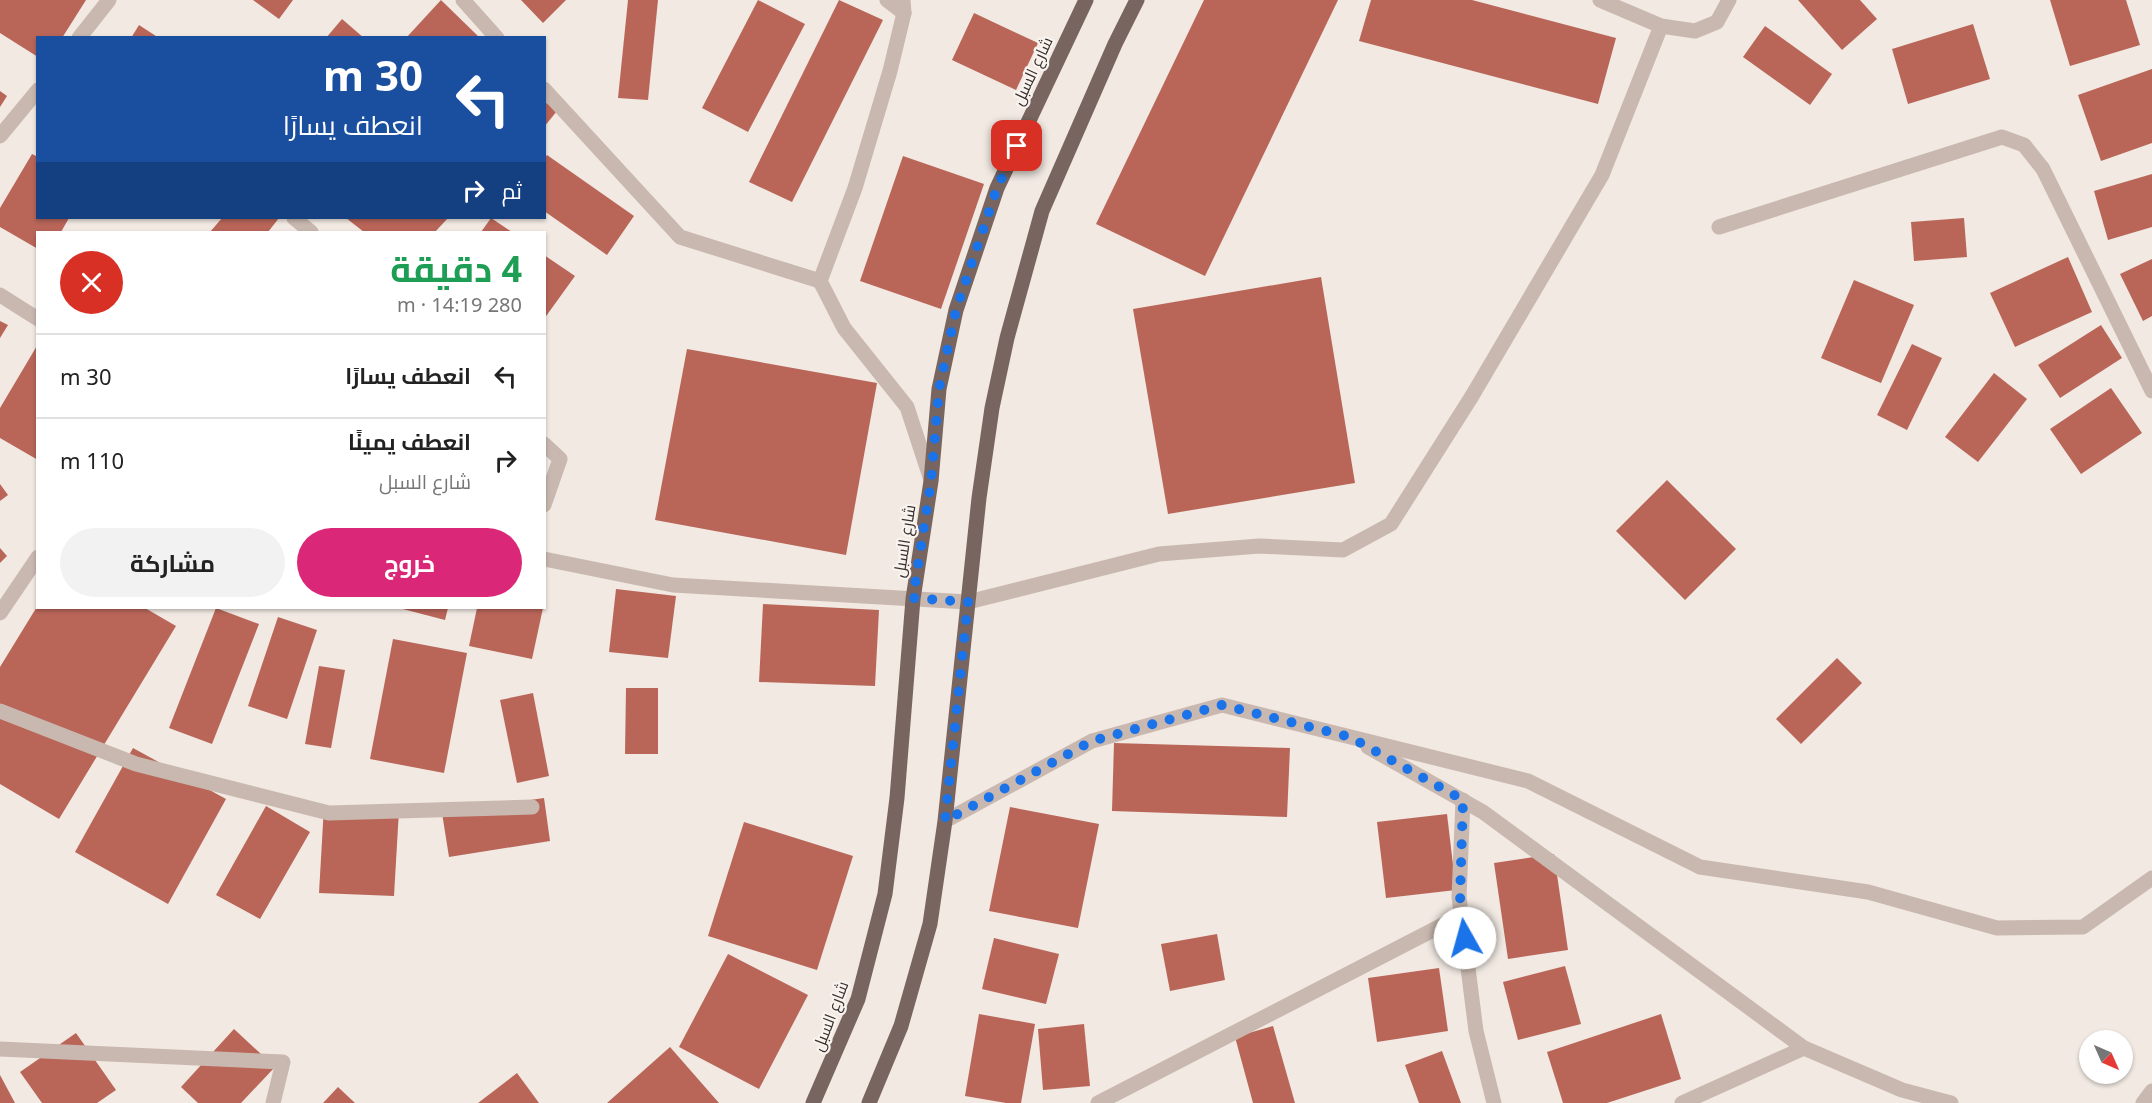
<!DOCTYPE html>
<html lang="ar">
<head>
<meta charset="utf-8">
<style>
	body { margin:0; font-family:"Noto Sans",Cairo,sans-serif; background:#f2f2f2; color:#222; direction:rtl; height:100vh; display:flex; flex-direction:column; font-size:22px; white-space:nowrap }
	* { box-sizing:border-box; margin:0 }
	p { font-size:20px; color:#767676 }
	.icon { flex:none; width:33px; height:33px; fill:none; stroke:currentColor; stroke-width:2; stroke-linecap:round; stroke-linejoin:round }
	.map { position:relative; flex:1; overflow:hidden; direction:ltr }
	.sheet { position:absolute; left:36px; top:231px; width:510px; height:378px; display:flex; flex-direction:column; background:#fff; border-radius:0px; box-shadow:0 2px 4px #0004; direction:rtl }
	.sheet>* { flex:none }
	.top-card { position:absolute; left:36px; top:36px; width:510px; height:183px; border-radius:0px; box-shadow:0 2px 4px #0004; direction:rtl; background:#1a4fa0; color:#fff; overflow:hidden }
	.needle { width:39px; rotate:135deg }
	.buttons { position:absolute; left:2079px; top:1030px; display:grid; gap:12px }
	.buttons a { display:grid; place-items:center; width:54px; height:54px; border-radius:50%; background:#fff; box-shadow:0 2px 4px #0004; font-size:30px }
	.pin { position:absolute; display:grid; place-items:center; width:51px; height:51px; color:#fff; margin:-26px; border-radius:12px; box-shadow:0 3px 9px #0006 }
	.me { position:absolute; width:66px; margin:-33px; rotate:353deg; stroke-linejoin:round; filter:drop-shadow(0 0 4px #0008) }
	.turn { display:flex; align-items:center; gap:21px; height:126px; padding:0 24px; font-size:27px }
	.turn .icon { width:78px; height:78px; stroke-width:2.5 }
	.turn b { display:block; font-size:42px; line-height:51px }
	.then { display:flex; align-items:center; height:57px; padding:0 24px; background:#0003; gap:12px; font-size:22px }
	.round { display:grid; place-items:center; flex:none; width:63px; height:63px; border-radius:32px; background:#f2f2f2 }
	.headline { display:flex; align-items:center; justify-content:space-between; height:102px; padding:0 24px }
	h1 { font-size:36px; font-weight:700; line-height:45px; color:#1e9e55 }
	.primary-button { display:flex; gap:12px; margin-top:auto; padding:12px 24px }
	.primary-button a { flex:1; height:69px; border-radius:36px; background:#db2777; color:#fff; font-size:24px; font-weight:700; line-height:69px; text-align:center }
	.primary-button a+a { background:#f2f2f2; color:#222 }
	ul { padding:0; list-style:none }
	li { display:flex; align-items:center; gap:18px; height:84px; padding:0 24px; border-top:2px solid #e0e0e0 }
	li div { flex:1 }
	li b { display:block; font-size:22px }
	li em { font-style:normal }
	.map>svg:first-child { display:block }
</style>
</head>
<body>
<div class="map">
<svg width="2152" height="1103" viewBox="0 0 2152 1103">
	<rect width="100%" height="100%" fill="#f1e9e2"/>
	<!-- building -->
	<g fill="#b96659">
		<path d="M0,0H86L62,38H38V57L0,33Z"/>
		<path d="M253,0H293L279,19Z"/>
		<path d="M441,0L480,38H406Z"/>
		<path d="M521,0H566L543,23Z"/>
		<path d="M628,0H658L648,100L618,98Z"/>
		<path d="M758,0L805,24L748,132L702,108Z"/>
		<path d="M839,0L883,20L792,202L749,182Z"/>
		<path d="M1204,0H1338L1205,276L1096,224Z"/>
		<path d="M1371,0H1472L1616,38L1598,104L1359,41Z"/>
		<path d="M1798,0H1860L1877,19L1842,50Z"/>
		<path d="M2050,0H2126L2140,45L2070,66Z"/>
		<path d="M974,13L1038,43L1016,90L952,60Z"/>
		<path d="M342,19L364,38H326Z"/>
		<path d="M1973,24L1990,79L1908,104L1892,49Z"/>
		<path d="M139,25L159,38H131Z"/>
		<path d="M1765,26L1832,74L1810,105L1743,57Z"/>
		<path d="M2152,69V143L2101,161L2078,95Z"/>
		<path d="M0,91L7,96L0,107Z"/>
		<path d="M544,101L557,111L544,127Z"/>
		<path d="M32,154L38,157V218H69L61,232H38V249L0,227V208Z"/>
		<path d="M547,155L634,216L607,255L544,211V159Z"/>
		<path d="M903,156L984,184L941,309L860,281Z"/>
		<path d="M2152,174V227L2108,240L2094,191Z"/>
		<path d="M222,218H279L268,232H210Z"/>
		<path d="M346,218H448L435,232H364Z"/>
		<path d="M491,218L512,232H481Z"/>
		<path d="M1964,218L1967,257L1914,261L1911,222Z"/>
		<path d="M544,255L575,276L544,319Z"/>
		<path d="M2068,257L2092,312L2015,347L1990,293Z"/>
		<path d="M2152,259V316L2143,321L2120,274Z"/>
		<path d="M1321,277L1355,483L1168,514L1133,309Z"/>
		<path d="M1854,280L1914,305L1881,383L1821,358Z"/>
		<path d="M0,321L8,325L0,338Z"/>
		<path d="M2101,325L2122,358L2060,398L2038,365Z"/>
		<path d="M38,344V460L0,438V408Z"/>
		<path d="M1912,344L1942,358L1907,430L1877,415Z"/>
		<path d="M687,349L877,383L846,555L655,520Z"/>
		<path d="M1994,373L2027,399L1978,462L1945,437Z"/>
		<path d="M2111,388L2142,433L2081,474L2050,429Z"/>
		<path d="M1667,480L1736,549L1685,600L1616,531Z"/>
		<path d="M0,484L8,495L0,501Z"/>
		<path d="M0,548L7,556L0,563Z"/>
		<path d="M616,589L676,596L668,658L609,652Z"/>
		<path d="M763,604L879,610L875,686L759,682Z"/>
		<path d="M38,605V608H145L176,626L59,819L0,784V667Z"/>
		<path d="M216,608L259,624L212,744L169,728Z"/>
		<path d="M399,608H448L445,620Z"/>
		<path d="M477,608H543L532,659L469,646Z"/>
		<path d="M278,617L317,630L287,719L248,706Z"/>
		<path d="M393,639L467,653L444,773L370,759Z"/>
		<path d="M1837,658L1862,683L1801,744L1776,719Z"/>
		<path d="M319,666L345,670L331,748L305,744Z"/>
		<path d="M626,688H658V754H625Z"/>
		<path d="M533,693L549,776L517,783L500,700Z"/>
		<path d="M1114,743L1290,748L1287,817L1112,811Z"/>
		<path d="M133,748L226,799L168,904L75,852Z"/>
		<path d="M544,798L550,841L449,857L442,813Z"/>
		<path d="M266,806L310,832L260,919L216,895Z"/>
		<path d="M324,806L399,810L394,896L319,893Z"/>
		<path d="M1010,807L1099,824L1078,928L989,911Z"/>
		<path d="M1447,814L1456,890L1386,898L1377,822Z"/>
		<path d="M744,822L853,856L817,970L708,936Z"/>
		<path d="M1554,854L1568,950L1508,959L1494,863Z"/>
		<path d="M1217,934L1225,980L1170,991L1161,944Z"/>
		<path d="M994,938L1059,954L1046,1004L982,989Z"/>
		<path d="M728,954L808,995L759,1089L679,1047Z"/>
		<path d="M1565,966L1581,1024L1518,1040L1503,982Z"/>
		<path d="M1439,968L1448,1031L1377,1042L1368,978Z"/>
		<path d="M979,1014L1035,1024L1021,1103H1006L965,1096Z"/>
		<path d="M1661,1014L1681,1079L1607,1103H1563L1547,1052Z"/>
		<path d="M1084,1024L1090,1086L1043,1090L1038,1029Z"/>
		<path d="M1273,1026L1295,1103H1253L1235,1037Z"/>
		<path d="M234,1029L275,1067L241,1103H198L181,1087Z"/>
		<path d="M76,1033L116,1090L97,1103H42L20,1072Z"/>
		<path d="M670,1047L719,1103H607Z"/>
		<path d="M1442,1051L1461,1103H1419L1405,1065Z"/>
		<path d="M517,1073L539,1103H478Z"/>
		<path d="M0,1075L15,1103H0Z"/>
		<path d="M338,1087L355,1103H323Z"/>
	</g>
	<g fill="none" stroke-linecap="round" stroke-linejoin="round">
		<!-- minor -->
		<g stroke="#c9b8af" stroke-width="15">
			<path d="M463,0L497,38"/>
			<path d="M887,0L904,13"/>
			<path d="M903,0L904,13L890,71L855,188L820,281L844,328L907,407L931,480"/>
			<path d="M1600,0L1661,26L1695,31L1717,22L1729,0"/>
			<path d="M79,38L109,0"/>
			<path d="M544,89L680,237L820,281"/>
			<path d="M0,136L38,90"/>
			<path d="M294,218L311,232"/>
			<path d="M1719,227L2002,137L2024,145L2043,169L2152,391"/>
			<path d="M0,295L38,319"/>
			<path d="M544,444L560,459L544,505"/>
			<path d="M544,559L673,585L968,602L1159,554L1259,546L1343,550L1391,524L1472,396L1602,175L1661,26"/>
			<path d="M0,613L38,557"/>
			<path d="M0,711L136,764L329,813L532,807"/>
			<path d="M1368,747L1483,812L1804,1048L1902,1090L1951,1103"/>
			<path d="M1463,800L1459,897L1476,1031L1494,1103"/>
			<path d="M945,821L1092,741L1222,705L1528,781L1700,867L1868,892L1997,928L2083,927L2152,878"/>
			<path d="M0,1049L283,1062L273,1103"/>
			<path d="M1098,1103L1462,915"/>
			<path d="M1682,1103L1804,1048"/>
			<path d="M2143,1103L2152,1091"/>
		</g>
		<!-- major -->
		<g stroke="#78655f" stroke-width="15">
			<path d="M813,1103L858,999L885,894L897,798L913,599L931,481L939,389L956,310L997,188L1086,0"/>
			<path d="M869,1103L901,1026L930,924L945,821L979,498L992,408L1007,338L1042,211L1115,44L1137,0"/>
		</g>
	</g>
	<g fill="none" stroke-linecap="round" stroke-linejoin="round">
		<!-- route -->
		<path stroke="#1a73e8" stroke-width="10" stroke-dasharray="0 18" d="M1017,146L997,188L956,310L939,389L931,482L913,598L968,602L945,821L1092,741L1222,705L1350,737L1463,800L1460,897L1465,938"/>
	</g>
	<g text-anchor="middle" stroke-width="4.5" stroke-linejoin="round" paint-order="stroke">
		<!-- street labels -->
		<g font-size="16" fill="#382f2c" stroke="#f9f3ef">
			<text transform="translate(1032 71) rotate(-65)" y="6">شارع السبل</text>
			<text transform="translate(904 541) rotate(-81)" y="6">شارع السبل</text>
			<text transform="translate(830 1016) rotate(-69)" y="6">شارع السبل</text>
		</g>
	</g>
</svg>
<div class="buttons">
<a><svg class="needle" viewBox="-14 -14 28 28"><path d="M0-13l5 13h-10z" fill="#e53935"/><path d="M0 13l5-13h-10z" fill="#767676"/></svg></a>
</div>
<div class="pin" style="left:1017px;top:146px;background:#d93025"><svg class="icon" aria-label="arrive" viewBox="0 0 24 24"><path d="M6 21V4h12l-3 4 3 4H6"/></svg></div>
<svg class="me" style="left:1465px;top:938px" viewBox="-20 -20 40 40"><circle r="19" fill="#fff"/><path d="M0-13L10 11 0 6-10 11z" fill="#1a73e8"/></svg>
<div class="top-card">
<div class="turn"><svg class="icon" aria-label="left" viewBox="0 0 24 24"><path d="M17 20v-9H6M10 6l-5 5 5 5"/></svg><div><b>30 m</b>انعطف يسارًا</div></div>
<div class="then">ثم<svg class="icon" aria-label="right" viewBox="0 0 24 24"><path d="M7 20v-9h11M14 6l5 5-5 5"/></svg></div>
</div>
<section class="sheet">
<div class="headline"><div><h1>4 دقيقة</h1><p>280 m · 14:19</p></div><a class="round" style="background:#d93025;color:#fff"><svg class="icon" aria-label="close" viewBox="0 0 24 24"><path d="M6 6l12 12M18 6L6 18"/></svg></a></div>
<ul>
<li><svg class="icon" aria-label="left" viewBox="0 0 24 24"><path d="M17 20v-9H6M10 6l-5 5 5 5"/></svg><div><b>انعطف يسارًا</b></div><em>30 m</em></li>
<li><svg class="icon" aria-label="right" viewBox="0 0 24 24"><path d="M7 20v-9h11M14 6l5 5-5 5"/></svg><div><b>انعطف يمينًا</b><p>شارع السبل</p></div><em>110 m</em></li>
</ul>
<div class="primary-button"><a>خروج</a><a>مشاركة</a></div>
</section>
</div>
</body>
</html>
